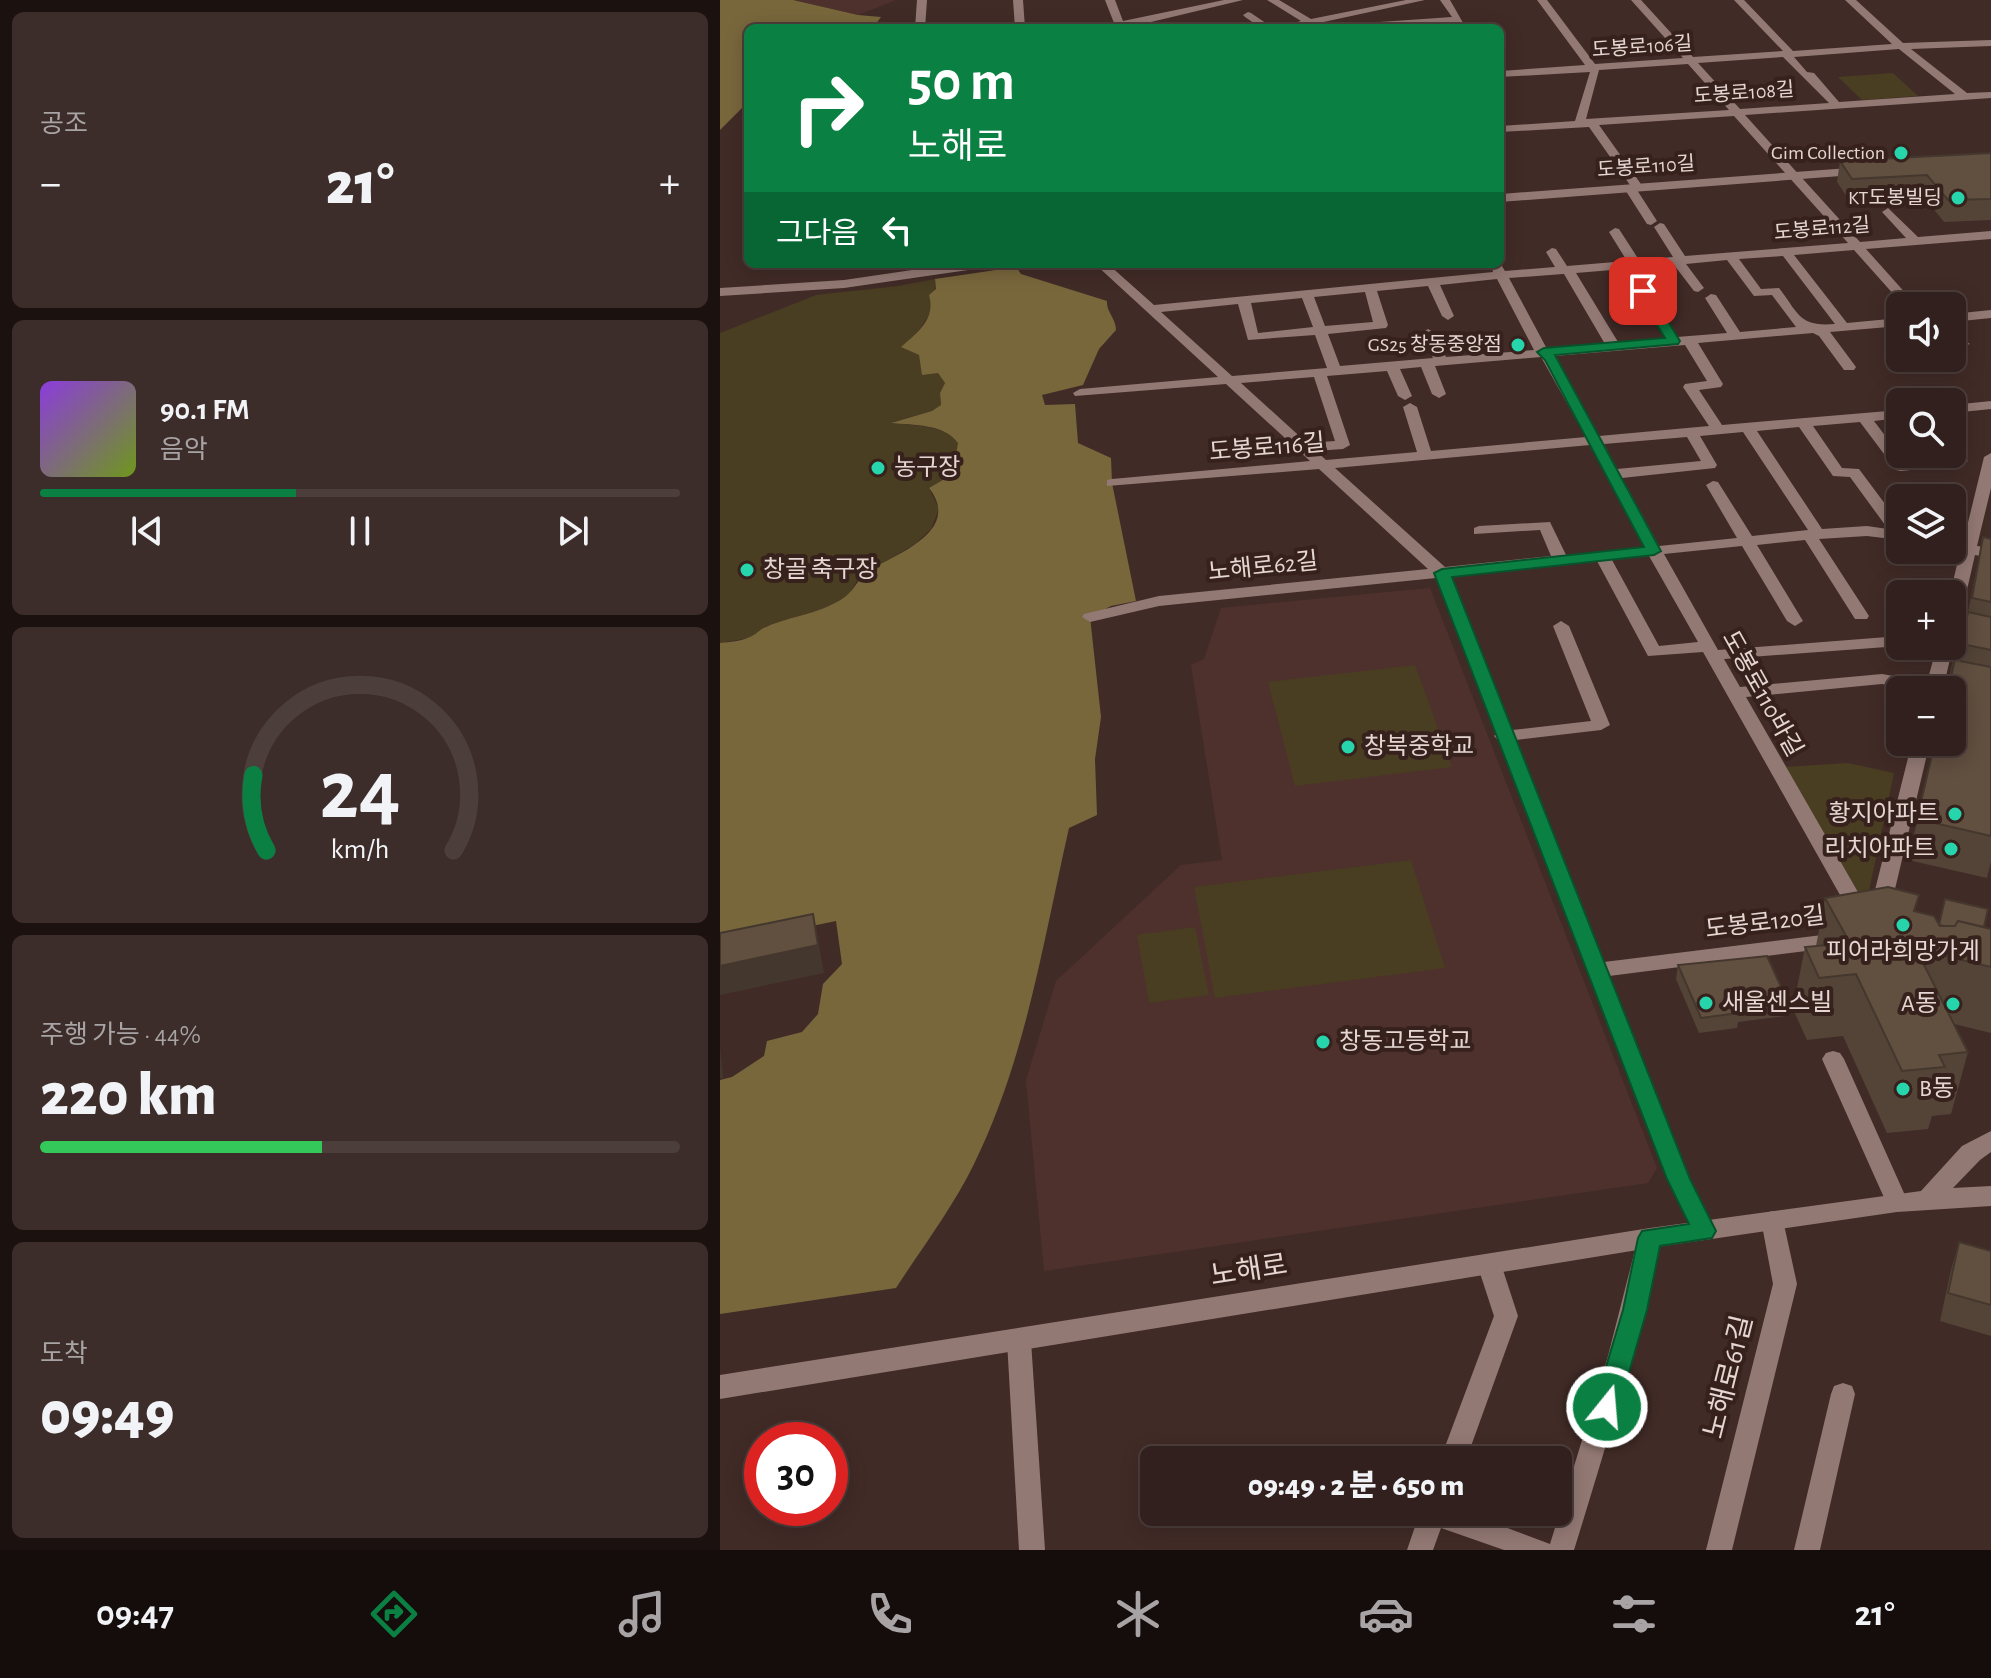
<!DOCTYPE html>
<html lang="ko">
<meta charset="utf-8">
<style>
:root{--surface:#31201d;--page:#3d2d2a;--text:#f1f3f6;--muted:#a8a3a4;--line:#4c3e3b;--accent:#0b8043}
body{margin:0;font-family:"Alegreya Sans","Noto Sans KR",sans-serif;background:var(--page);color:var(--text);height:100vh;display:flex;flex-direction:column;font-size:30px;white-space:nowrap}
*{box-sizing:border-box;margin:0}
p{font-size:26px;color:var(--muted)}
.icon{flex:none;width:44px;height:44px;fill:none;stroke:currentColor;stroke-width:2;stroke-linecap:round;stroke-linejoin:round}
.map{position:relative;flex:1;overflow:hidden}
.details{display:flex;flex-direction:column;gap:12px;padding:12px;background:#1b1210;width:720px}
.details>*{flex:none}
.guide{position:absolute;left:24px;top:24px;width:760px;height:244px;border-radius:12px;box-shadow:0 4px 20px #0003,0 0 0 2px var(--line);background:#0b8043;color:#fff;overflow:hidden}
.controls{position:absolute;left:1166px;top:292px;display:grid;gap:16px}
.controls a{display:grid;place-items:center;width:80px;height:80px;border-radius:12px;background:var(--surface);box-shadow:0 4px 20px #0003,0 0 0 2px var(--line);font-size:40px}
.speed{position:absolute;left:24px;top:1422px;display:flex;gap:16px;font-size:40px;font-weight:700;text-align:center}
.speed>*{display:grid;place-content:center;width:104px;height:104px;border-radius:50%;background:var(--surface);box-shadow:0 4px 20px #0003,0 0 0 2px var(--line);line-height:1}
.speed .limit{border:12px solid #d22;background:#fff;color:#111}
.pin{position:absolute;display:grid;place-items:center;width:68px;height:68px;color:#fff;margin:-34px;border-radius:16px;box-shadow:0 4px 12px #0006}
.me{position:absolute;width:88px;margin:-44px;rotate:17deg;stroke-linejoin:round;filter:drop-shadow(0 0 6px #0008)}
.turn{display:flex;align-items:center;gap:28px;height:168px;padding:0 32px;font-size:36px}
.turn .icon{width:104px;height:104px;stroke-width:2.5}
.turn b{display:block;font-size:56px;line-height:68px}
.then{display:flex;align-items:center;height:76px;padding:0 32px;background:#0003;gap:16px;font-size:30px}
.big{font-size:60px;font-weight:800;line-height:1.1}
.details .widget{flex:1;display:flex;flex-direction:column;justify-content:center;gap:12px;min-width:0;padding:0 28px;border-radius:12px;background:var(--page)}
.details .dial{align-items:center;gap:0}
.dial svg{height:208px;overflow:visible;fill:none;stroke:var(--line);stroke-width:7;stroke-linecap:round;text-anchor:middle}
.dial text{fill:var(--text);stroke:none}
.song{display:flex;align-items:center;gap:24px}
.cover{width:96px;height:96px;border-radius:12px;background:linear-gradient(135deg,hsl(270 70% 55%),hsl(80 70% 35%))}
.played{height:8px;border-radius:4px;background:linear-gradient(90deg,var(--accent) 40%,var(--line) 40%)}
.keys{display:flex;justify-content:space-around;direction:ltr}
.heat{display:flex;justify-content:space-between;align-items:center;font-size:44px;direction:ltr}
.charge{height:12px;border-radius:6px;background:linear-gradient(90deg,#34c759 44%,var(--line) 0)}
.trip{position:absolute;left:420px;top:1446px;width:432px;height:80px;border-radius:12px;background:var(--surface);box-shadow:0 4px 20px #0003,0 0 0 2px var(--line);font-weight:800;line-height:80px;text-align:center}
.menu{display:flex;height:128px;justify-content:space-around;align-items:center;background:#140d0c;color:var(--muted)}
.menu .icon{width:56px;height:56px}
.menu .active{color:var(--accent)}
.menu b{font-size:36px;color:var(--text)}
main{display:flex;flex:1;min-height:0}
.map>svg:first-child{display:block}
.built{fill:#4e312c}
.green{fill:#493d22}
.forest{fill:#79673c}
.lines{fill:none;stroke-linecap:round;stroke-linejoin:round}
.street{fill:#937974;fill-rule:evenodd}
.secondary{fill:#937974;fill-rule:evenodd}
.wall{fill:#534437}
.shaded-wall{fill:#44372d}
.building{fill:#614f40;stroke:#44372d;stroke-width:2}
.route{fill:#0b8043;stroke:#07532c;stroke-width:2}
.poi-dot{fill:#27d5ad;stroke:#36211d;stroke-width:3}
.labels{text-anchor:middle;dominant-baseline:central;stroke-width:8;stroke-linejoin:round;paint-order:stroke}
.far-street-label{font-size:20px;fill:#e5d6d3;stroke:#36211d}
.far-poi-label{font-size:20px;fill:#e5d6d3;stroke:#36211d;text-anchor:end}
.street-label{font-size:24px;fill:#e5d6d3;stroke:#36211d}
.poi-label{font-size:24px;fill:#e5d6d3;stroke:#36211d;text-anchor:start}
.near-street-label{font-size:28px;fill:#e5d6d3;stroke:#36211d}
</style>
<main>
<section class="details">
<div class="widget"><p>공조</p>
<div class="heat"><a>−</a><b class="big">21°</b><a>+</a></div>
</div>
<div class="widget">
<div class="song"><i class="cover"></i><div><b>90.1 FM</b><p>음악</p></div></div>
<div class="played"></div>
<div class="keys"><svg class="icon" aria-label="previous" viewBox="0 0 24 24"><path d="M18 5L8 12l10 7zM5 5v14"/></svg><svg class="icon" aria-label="pause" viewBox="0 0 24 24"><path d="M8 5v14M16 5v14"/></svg><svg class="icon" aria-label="next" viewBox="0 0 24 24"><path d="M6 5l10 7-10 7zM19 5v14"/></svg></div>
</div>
<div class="widget dial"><svg viewBox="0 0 100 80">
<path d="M14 69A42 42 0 1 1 86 69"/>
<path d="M14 69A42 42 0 0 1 9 40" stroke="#0b8043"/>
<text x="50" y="56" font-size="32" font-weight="700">24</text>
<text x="50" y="72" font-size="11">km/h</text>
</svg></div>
<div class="widget"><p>주행 가능 · 44%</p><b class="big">220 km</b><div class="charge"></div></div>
<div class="widget"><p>도착</p><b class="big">09:49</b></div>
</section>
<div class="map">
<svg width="1271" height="1550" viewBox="0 0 1271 1550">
<rect width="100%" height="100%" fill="#412b27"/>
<path class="built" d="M 73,0 L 176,0 L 138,15 Z
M 710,588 L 937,1168 L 928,1183 L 324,1271 L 306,1080 L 336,981 L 461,865 L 502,860 L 471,665 L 484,659 L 501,608 Z"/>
<path class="green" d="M 1173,73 L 1198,96 L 1142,100 L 1118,77 Z
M 215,279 C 218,310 203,328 182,347 L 199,355 L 201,366 L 218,373 L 225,383 L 220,393 L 221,406 L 212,411 L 173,422 C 194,427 225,424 239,443 L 233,474 L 209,488 L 219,509 L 211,529 L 195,544 L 139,577 L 130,593 L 111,606 L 45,627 L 30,638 L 0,643 L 0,333 L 96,295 L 178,286 Z
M 695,665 L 732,767 L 575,786 L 548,682 Z
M 1128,763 L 1174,773 L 1146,905 L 1063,767 Z
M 691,860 L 725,968 L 495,998 L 474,887 Z
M 475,927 L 489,995 L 429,1003 L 417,935 Z"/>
<path class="forest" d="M 0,0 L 73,0 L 138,15 L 161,17 L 153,28 L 28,28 L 28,102 L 0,130 Z
M 296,267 L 301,274 L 387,301 C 386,312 396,318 396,330 L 379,349 L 363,385 L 322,395 L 325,405 L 355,404 L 358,443 L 391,458 L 392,483 L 416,601 L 391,606 L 370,617 L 381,717 L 375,759 L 377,815 L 349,828 C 323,942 306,1058 254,1164 C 233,1207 202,1248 176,1288 L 0,1314 L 0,1080 L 12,1077 L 44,1056 L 47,1041 L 82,1032 L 98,1014 L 103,984 L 122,964 L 116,921 L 0,945 L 0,643 C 9,642 22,641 30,637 C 36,635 40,629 46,627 C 73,615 102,614 126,596 C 136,588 139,576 151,569 C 179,553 242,530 209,488 L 233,474 L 238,443 C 225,424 193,425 171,423 L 212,411 L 221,405 L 220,393 L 225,383 L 218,373 L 202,375 L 199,355 L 181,347 C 198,332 216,319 209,295 L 216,289 L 215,279 Z"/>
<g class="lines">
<path class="street" d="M 293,0 L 303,0 L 305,28 L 295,28 Z
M 385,0 L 395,0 L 403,21 L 504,0 L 523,0 L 406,28 L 350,28 L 355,25 L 394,23 Z
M 547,0 L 559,0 L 591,19 L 686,0 L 705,0 L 576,28 L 556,28 L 581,21 Z
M 720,0 L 730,0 L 746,28 L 738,28 L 735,23 L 660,28 L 640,26 L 645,23 L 732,17 Z
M 817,0 L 827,0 L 875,64 L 963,58 L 911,0 L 921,0 L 973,57 L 1063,51 L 1014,0 L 1024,0 L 1073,51 L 1172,44 L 1125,0 L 1136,0 L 1183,43 L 1271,40 L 1271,46 L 1191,49 L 1247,93 L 1271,92 L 1271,98 L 1025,115 L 1140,242 L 1186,238 L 1162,212 L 1168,208 L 1198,237 L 1271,231 L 1271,239 L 1146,249 L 1197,306 L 1184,306 L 1134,250 L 1074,255 L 1127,323 L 1180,318 L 1180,326 L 1110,332 L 1136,367 L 1134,370 L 1124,370 L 1099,336 L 1093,333 L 978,343 L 1003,384 L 1001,387 L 979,390 L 1002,425 L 1180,410 L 1180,418 L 1154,421 L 1185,462 L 1241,457 L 1248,461 L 1241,465 L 1181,471 L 1176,470 L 1140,422 L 1093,426 L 1122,468 L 1139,469 L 1180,524 L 1180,540 L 1147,536 L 1099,539 L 1149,616 L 1147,619 L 1135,619 L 1085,540 L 1037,545 L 1083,621 L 1075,626 L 1067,621 L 1022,546 L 944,554 L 998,650 L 1180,636 L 1180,646 L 1004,659 L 1020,687 L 1162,674 L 1207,682 L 1217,646 L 1233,646 L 1224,685 L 1232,690 L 1195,690 L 1162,684 L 1026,697 L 1150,913 L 1147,918 L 1133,918 L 983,652 L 928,656 L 877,561 L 731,576 L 792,730 L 871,721 L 833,626 L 841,621 L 849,626 L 890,725 L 881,730 L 796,740 L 884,962 L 1118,933 L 1125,935 L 1128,940 L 1125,945 L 1118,947 L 889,976 L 969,1179 L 995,1231 L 992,1238 L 984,1240 L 976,1238 L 947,1179 L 778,740 L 774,736 L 776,734 L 716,578 L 439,606 L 370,622 L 362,617 L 364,614 L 439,596 L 708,569 L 599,469 L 387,486 L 387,480 L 392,479 L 590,461 L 506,384 L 355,396 L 353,393 L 360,389 L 498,377 L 375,264 L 388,264 L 434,305 L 773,272 L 771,264 L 780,263 L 785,271 L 835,267 L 826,252 L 832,248 L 836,249 L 847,266 L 907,261 L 889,232 L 895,228 L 899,229 L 919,260 L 953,257 L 934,227 L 940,223 L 944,224 L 965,256 L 1128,243 L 1014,116 L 879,125 L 923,187 L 917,190 L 937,221 L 931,225 L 927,224 L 904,188 L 910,185 L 869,127 L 780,132 L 780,126 L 855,121 L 870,72 L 780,77 L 780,71 L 865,65 ZM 1179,49 L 1235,94 L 1119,102 L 1094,73 L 1087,72 L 1074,57 ZM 1063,57 L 1109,103 L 1020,109 L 978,63 ZM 968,64 L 1009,110 L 866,119 L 879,70 ZM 1063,256 L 1115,324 C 1079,327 1079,314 1059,288 L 1041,289 L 1019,259 ZM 1007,260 L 1034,296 L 1052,295 L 1076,327 L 1020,332 L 996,295 L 991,294 L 985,298 L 1007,333 L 957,337 L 916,269 L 954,265 L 974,291 L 978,292 L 984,288 L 966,264 ZM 904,269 L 945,338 L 898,342 L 856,273 ZM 843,274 L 844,274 L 885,344 L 827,349 L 789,278 ZM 777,279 L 814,350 L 726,357 L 715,333 L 708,329 L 701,333 L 713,358 L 620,366 L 608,334 L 666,328 L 668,325 L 657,291 L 708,286 L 722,316 L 728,320 L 734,316 L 720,285 ZM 645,292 L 653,322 L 605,326 L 594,297 ZM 582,298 L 593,327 L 538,333 L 531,303 ZM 518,304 L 528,340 L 595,335 L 607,368 L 512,376 L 441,312 ZM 965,345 L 987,381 L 965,384 L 963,387 L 989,426 L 879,436 L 835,356 ZM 821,357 L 866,437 L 711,451 L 697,407 L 690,403 L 683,407 L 697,452 L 606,460 L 596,451 L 623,449 L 630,445 L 607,376 L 667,371 L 678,396 L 685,400 L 692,396 L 680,369 L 701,367 L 712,394 L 719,398 L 726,394 L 715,366 ZM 594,377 L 615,441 L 587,443 L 521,383 ZM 1079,427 L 1113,476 L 1130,477 L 1168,529 L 1147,526 L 1102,529 L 1037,431 ZM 1023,432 L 1088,530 L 1032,536 L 998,482 L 993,481 L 986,485 L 1017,538 L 939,546 L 902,478 L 995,468 L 997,465 L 980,436 ZM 967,437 L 981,461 L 897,469 L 884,444 ZM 870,445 L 924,547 L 846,555 L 830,522 L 759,526 L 754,528 L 754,534 L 820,530 L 831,556 L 725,567 L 615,468 ZM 929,556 L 978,642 L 939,646 L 892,560 Z
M 528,12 L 531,13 L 553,28 L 541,28 L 525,17 L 523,15 Z
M 1271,310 L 1271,318 L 1232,322 L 1232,314 Z
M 1232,341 L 1243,340 L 1250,344 L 1232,349 Z
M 1271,401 L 1271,409 L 1232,413 L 1232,405 Z
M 1271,453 L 1271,488 L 1257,546 L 1271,548 L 1271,558 L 1255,555 L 1240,620 L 1232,625 L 1230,594 L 1240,552 L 1229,550 L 1232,550 L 1232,541 L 1243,543 L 1264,457 Z
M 1192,742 L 1210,742 L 1170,910 L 1167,915 L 1153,915 L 1150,910 Z
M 1113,1051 L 1120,1053 L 1124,1059 L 1188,1202 L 1185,1208 L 1177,1211 L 1169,1208 L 1166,1202 L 1102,1059 L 1106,1053 Z
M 1052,1211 L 1060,1214 L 1063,1220 L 1077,1284 L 1012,1550 L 986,1550 L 1053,1284 L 1041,1220 L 1044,1214 Z
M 930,1229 L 938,1231 L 942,1238 C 917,1343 886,1447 854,1550 L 784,1550 L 721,1528 L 713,1550 L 687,1550 L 700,1512 L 745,1512 L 830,1544 L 888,1356 L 918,1238 L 922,1231 Z
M 769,1254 L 777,1257 L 781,1264 L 798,1316 L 746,1460 L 720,1460 L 774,1316 L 757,1264 L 761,1257 Z
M 299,1331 L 308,1334 L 311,1341 L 325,1550 L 299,1550 L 287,1341 L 290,1334 Z
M 1123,1383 L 1132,1386 L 1135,1394 L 1100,1550 L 1074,1550 L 1111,1394 L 1114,1386 Z"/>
<path class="secondary" d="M 197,0 L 207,0 L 205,28 L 195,28 Z
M 1143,167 L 1149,171 L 1147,174 L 780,202 L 780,194 Z
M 233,264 L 269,264 L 262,268 L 124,288 L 0,296 L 0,288 L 124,280 Z
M 1271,1131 L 1271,1152 L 1260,1160 L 1233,1188 L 1271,1186 L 1271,1206 L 1177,1212 L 930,1248 L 0,1399 L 0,1375 L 930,1228 L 1201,1191 L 1242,1146 Z"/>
</g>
<path class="wall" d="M 1271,153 L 1271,220 L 1224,222 L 1203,196 L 1129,200 L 1117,182 L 1120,161 Z
M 1263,537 L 1271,539 L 1271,861 L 1267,878 L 1188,860 L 1229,683 L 1228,682 L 1243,616 L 1247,617 Z
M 1105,898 L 1195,911 L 1219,924 L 1271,929 L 1271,1033 L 1234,1024 L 1248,1052 L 1231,1114 L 1212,1116 L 1208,1129 L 1167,1133 L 1123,1036 L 1087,1040 L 1073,1009 L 1085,947 L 1096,946 Z
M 958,965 L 1068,1002 L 1065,1016 L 1018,1022 L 1017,1028 L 979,1033 L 956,979 Z
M 1239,1242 L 1271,1251 L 1271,1336 L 1220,1321 L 1231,1270 Z"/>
<path class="shaded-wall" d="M 93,914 L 104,973 L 0,995 L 0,966 Z
M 0,1046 L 3,1078 L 0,1078 Z"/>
<path class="building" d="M 1271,153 L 1271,199 L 1228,200 L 1207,175 L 1132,179 L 1120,161 Z
M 1263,537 L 1271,539 L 1271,602 L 1252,598 Z
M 1248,612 L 1271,617 L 1271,650 L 1237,643 L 1243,616 L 1247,617 Z
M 1236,654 L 1240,661 L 1271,667 L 1271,836 L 1197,819 L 1215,742 L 1232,742 L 1232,690 L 1228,690 Z
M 1168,887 L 1199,895 L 1194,911 L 1214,916 L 1220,926 L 1235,926 L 1238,921 L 1271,929 L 1271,967 L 1196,949 L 1248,1052 L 1219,1055 L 1225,1067 L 1182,1071 L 1136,974 L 1099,978 L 1085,947 L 1130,943 L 1105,898 Z
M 1225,899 L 1268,909 L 1264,927 L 1238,921 L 1235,926 L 1224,926 L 1219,925 Z
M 93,914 L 98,945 L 0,966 L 0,933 Z
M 1047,956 L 1068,1002 L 1017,1008 L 1019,1013 L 981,1018 L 958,965 Z
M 1239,1242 L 1271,1251 L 1271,1305 L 1228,1293 Z"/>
<path class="route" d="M 923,287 L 929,291 L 960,341 L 958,344 L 835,355 L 941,551 L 934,555 L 732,577 L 970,1179 L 996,1231 L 992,1238 L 940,1246 L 927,1310 L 899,1407 L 896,1415 L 887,1418 L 878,1415 L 874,1407 L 903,1310 L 918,1238 L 922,1231 L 969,1224 L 947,1179 L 714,573 L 722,569 L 924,547 L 825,360 L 817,352 L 824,348 L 945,338 L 916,291 Z"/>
<g class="poi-dot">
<circle cx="1181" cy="153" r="8"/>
<circle cx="1238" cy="198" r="8"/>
<circle cx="798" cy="345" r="8"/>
<circle cx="158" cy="468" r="8"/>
<circle cx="27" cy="570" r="8"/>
<circle cx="628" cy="747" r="8"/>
<circle cx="1235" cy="814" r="8"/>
<circle cx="1231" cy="849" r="8"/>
<circle cx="1183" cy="925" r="8"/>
<circle cx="986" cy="1003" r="8"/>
<circle cx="1233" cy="1004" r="8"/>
<circle cx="603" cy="1042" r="8"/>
<circle cx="1183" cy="1089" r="8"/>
</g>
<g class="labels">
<g class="far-street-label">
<text transform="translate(922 47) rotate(-4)">도봉로106길</text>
<text transform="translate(1024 93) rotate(-4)">도봉로108길</text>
<text transform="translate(926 167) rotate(-4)">도봉로110길</text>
<text transform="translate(1102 229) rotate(-5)">도봉로112길</text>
</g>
<g class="far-poi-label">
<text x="1165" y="153">Gim Collection</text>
<text x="1222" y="198">KT도봉빌딩</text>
<text x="782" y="345">GS25 창동중앙점</text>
</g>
<g class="street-label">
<text transform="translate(547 448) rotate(-5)">도봉로116길</text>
<text transform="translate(543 567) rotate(-6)">노해로62길</text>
<text transform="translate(1042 694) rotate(61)">도봉로110바길</text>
<text transform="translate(1045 923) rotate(-7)">도봉로120길</text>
</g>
<g class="poi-label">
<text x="174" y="468">농구장</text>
<text x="43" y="570">창골 축구장</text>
<text x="644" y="747">창북중학교</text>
<text x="1219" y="814" text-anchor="end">황지아파트</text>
<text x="1215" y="849" text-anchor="end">리치아파트</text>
<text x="1183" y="952" text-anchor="middle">피어라희망가게</text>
<text x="1002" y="1003">새울센스빌</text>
<text x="1217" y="1004" text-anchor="end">A동</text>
<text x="619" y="1042">창동고등학교</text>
<text x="1199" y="1089">B동</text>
</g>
<g class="near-street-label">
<text transform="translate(529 1271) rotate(-9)">노해로</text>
<text transform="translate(1009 1377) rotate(-76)">노해로61길</text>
</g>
</g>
</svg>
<div class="controls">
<a><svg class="icon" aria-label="sound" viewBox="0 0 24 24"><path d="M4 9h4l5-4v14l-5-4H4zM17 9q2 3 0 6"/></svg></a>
<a><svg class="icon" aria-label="search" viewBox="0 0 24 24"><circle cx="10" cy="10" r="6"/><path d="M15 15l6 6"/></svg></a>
<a><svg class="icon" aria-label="layers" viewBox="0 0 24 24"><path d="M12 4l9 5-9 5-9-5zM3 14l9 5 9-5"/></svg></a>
<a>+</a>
<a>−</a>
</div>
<div class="speed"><div class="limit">30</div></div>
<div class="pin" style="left:923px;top:291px;background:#d93025"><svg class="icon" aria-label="arrive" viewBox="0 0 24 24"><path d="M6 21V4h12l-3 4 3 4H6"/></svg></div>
<svg class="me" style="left:887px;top:1407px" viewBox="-20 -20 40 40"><circle r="17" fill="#0b8043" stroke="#fff" stroke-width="3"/><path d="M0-11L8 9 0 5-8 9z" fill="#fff"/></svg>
<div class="trip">09:49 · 2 분 · 650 m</div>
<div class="guide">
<div class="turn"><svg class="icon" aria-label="right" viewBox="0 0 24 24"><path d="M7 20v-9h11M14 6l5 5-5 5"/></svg><div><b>50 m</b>노해로</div></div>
<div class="then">그다음<svg class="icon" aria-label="left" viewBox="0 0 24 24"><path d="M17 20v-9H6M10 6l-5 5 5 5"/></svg></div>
</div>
</div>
</main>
<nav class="menu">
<b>09:47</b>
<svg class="icon active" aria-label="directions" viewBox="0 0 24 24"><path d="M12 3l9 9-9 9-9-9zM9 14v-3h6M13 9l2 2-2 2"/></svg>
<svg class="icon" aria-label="music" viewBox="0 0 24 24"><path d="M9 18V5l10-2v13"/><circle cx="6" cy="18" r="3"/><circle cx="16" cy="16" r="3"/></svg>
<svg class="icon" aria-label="phone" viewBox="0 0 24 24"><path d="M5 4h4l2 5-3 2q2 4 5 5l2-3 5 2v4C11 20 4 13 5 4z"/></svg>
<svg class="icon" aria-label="climate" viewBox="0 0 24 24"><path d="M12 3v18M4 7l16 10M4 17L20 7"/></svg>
<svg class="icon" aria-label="car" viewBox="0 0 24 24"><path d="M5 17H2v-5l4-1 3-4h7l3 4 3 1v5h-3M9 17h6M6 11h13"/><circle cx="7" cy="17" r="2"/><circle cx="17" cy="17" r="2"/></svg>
<svg class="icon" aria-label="filters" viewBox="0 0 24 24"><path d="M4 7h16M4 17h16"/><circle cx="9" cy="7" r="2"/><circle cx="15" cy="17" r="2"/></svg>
<b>21°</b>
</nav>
